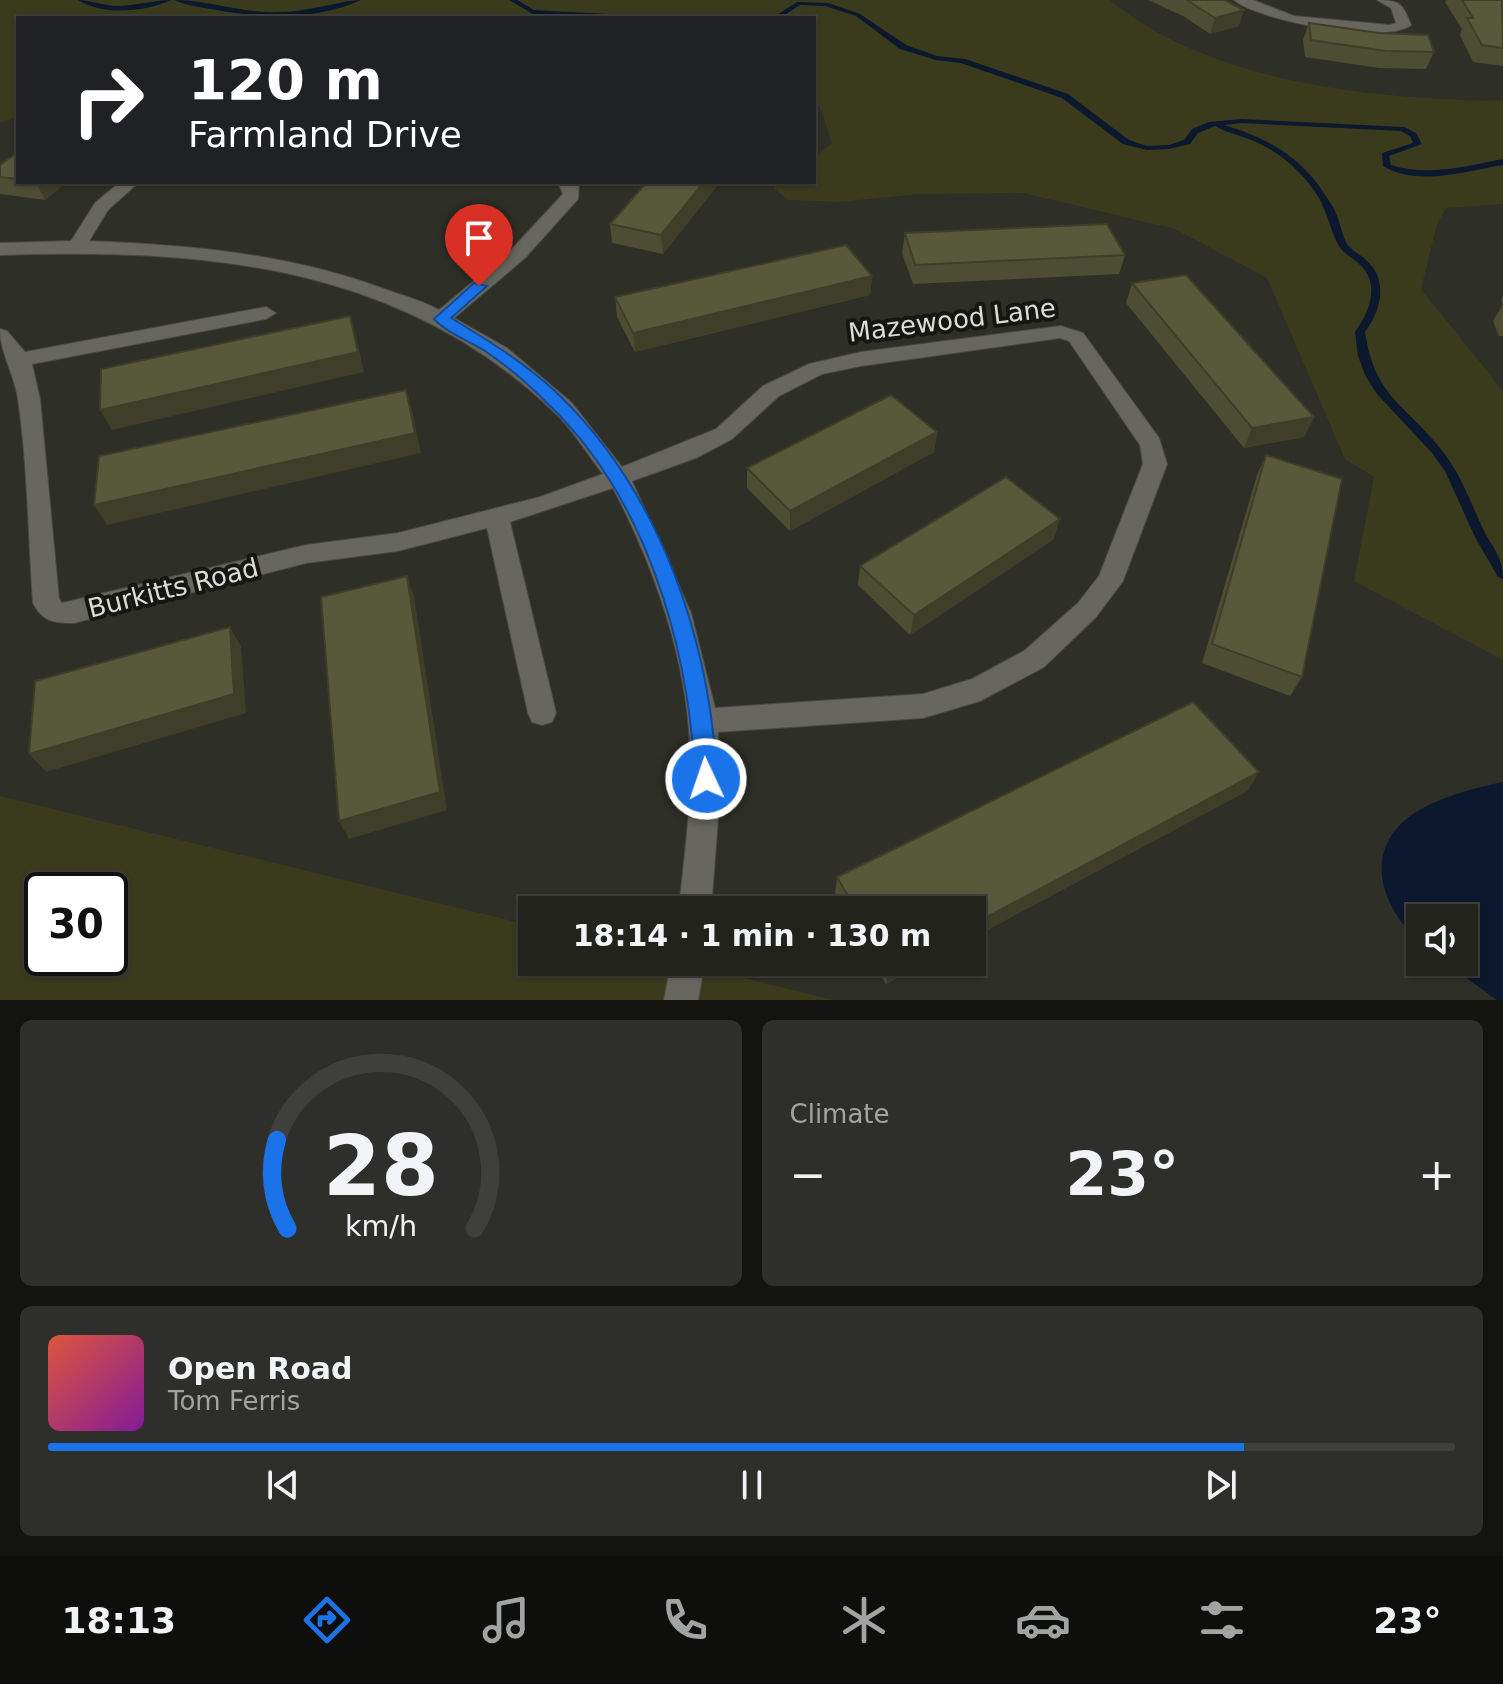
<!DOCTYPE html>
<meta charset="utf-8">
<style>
:root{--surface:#22231d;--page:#2e2f2a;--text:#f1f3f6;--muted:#a2a4a4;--line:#3f403b;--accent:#1a73e8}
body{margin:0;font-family:"DejaVu Sans",sans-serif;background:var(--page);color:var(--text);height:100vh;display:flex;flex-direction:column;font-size:30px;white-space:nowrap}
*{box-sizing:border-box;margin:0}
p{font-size:26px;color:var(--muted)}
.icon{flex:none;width:44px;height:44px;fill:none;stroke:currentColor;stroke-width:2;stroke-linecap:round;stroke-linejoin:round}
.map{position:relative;height:1000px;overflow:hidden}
.sheet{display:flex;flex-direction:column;gap:20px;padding:20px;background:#131310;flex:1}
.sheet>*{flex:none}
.hud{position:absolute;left:16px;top:16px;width:800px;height:168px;border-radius:0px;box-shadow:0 2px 6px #0004,0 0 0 2px var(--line);background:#202124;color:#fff;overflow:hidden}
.tools{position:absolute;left:1406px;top:904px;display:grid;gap:16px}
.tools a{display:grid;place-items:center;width:72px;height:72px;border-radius:0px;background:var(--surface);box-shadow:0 2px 6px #0004,0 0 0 2px var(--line);font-size:40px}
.speed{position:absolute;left:24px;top:872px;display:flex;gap:16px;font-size:40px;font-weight:700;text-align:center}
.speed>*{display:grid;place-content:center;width:104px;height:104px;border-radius:50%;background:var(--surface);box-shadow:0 2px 6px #0004,0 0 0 2px var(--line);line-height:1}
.speed .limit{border:4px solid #111;border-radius:12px;background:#fff;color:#111}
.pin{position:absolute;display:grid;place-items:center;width:68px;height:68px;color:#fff;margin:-82px -34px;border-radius:50% 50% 50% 0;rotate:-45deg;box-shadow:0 0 8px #0007}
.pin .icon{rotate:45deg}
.me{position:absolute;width:88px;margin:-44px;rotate:357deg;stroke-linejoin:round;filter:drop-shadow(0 0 6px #0008)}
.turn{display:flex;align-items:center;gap:28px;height:168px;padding:0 40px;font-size:36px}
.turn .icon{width:104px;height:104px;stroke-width:2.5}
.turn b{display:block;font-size:56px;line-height:68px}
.big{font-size:60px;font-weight:800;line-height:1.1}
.sheet .tile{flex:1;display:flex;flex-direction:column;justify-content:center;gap:12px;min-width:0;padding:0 28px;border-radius:12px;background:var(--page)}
.sheet .dial{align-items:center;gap:0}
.dial svg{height:208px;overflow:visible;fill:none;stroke:var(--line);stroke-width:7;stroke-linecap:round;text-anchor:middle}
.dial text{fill:var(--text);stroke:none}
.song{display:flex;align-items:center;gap:24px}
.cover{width:96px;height:96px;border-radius:12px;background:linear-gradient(135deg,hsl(10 70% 55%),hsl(290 70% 35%))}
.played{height:8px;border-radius:4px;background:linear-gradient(90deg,var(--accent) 85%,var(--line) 85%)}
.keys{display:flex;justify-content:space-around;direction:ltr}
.heat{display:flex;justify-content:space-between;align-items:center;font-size:44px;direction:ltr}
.sheet .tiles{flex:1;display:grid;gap:20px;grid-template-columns:1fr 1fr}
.tile:last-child{grid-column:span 2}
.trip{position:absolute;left:518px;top:896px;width:468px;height:80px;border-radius:0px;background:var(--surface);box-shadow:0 2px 6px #0004,0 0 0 2px var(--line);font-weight:800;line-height:80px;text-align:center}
.dock{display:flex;height:128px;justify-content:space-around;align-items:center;background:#0e0e0c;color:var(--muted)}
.dock .icon{width:56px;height:56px}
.dock .on{color:var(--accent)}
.dock b{font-size:36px;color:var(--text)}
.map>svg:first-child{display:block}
.green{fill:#3a3b1d;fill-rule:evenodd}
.water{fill:#0b182e}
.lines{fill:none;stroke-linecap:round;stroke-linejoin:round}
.stream{fill:#0b182e;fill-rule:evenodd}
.minor-casing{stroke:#494a44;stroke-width:2}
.minor{fill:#67675f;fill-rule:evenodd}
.wall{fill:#4c4d32}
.shaded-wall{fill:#3e3e29}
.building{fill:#58593a;stroke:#3e3e29;stroke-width:2}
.route{fill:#1a73e8;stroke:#114b97;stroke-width:2}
.labels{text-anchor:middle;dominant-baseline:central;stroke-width:8;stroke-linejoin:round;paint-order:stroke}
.street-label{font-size:26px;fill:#dcddd8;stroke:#161713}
</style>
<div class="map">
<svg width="1503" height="1000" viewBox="0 0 1503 1000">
<rect width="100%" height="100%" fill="#2e2f27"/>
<path class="green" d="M 0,0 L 1110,0 C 1211,84 1376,99 1503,101 L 1503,204 L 1446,208 L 1437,224 L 1421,289 L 1503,391 L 1503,660 L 1354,581 L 1374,477 L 1345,459 L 1267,278 L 1175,229 L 1023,193 L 920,194 L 838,202 L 789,200 L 773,188 L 780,182 L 814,182 L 814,157 L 832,143 L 820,107 L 814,105 L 814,18 L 18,18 L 18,116 L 0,123 Z
M 0,796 L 532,926 L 532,962 L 678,962 L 834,1000 L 0,1000 ZM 42,890 L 110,890 L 110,958 L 42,958 Z"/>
<path class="water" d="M 1503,782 L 1503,1000 L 1497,1000 L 1444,962 L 1464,962 L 1464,918 L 1420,918 L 1420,942 C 1377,903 1361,843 1421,809 C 1447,795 1475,788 1503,782 Z"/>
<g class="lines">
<path class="stream" d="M 78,0 C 91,0 103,6 117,6 C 136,6 153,0 171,0 C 145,12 103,16 78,0 Z
M 174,0 C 205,0 236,11 268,12 C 287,13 305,10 324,6 C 337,4 348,0 361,0 C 317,21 258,18 211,9 C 198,7 185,5 174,0 Z
M 509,0 L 517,0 L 534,10 L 644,16 L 647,18 L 533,14 Z
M 797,2 L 828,3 L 860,14 L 906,45 L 937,56 L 965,59 L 1068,94 L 1129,140 L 1147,146 L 1169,145 L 1184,140 L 1192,129 L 1209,122 L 1242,119 L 1404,127 L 1416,133 L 1422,144 L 1389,156 L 1391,165 C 1428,177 1466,166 1503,159 L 1503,165 C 1466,171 1418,187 1383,166 L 1382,153 L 1413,143 L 1410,136 L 1401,131 L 1242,123 L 1224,125 C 1276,141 1307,161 1334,209 C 1340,220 1341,233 1347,244 C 1352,251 1360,254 1366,260 C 1389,280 1381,310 1365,332 C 1375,397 1403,402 1440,448 C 1460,472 1470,501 1483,529 C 1493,549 1503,556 1503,579 L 1498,577 L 1475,537 L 1445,471 L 1432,453 L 1377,394 L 1365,375 L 1358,356 L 1355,332 C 1369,313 1381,284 1360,265 C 1355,259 1347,256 1341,249 C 1332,237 1328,214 1319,198 C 1302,171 1279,151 1249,139 C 1238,135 1225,132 1215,126 L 1198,133 L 1190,144 L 1169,149 L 1147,150 L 1123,144 L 1062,98 L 961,63 L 936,60 L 900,49 L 856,16 L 825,6 L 800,5 L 780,18 L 772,18 Z"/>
<defs>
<path id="minor" d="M 1234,0 L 1253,0 L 1294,16 L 1390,25 L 1396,23 L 1391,8 L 1377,0 C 1400,0 1403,4 1411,25 C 1386,45 1259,21 1234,0 Z
M 120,182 L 139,182 L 108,210 L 89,241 C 191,245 291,254 387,290 C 405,296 423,301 439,310 L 511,250 L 563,194 L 558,182 L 579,182 L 578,199 L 525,258 L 454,318 L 507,348 L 572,403 L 622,467 L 716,429 L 763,386 L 809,364 L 861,352 L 1061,326 L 1083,333 L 1159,438 L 1167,464 L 1123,581 L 1096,617 L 1044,667 L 980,701 L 923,718 L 718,732 L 720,793 L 711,910 L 679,910 C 684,855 693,800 690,745 C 686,657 654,566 613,488 L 510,522 L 556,713 L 552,722 L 542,725 L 532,722 L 528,713 L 487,528 L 398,551 L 306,563 L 74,623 C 54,623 43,622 33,603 C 28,536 28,466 18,399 C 14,373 0,353 0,329 L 7,331 L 25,352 L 266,307 L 276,313 L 266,319 L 32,364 L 40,399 L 59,599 L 62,603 L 306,545 L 398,533 L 540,497 L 603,474 C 587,454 573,429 554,412 C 401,264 203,248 0,255 L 0,243 L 71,241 L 95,203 ZM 1060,338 L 1069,341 L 1140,445 L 1143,464 L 1099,576 L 1078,603 L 1024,651 L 972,679 L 923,694 L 715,708 L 691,613 L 632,481 L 696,458 L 732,439 L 779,396 L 822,374 L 861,366 Z
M 671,962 L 705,962 L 698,1000 L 664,1000 Z"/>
</defs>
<use href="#minor" class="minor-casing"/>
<use href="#minor" class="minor"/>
</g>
<path class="wall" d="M 1148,0 L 1225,0 L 1239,26 L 1210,34 L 1183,16 Z
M 1446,0 L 1502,0 L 1503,66 L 1473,62 L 1460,35 L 1462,29 L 1445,2 Z
M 1309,23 L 1434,52 L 1426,69 L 1379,68 L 1305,57 L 1303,40 Z
M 18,152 L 18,182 L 67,182 L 45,200 L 0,194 L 0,165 Z
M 647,182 L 720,182 L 663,254 L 612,243 L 610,224 Z
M 905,233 L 1125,255 L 1119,274 L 913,284 L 902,253 Z
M 872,276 L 870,295 L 635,352 L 617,317 L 615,297 Z
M 1132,283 L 1314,417 L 1304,437 L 1244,448 L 1126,303 Z
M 1503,297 L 1503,336 L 1499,336 L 1493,321 L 1503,304 L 1501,300 Z
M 937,432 L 934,452 L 790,531 L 747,488 L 747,468 Z
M 1266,455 L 1302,677 L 1290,696 L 1202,663 L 1257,475 Z
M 1054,539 L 910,635 L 858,585 L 860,566 Z
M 1259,772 L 1247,791 L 972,938 L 972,910 L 844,910 L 835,894 L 837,877 Z
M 873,962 L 927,962 L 886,984 Z"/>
<path class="shaded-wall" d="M 1244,10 L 1239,26 L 1210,34 L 1215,18 Z
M 36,182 L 67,182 L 45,200 Z
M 704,182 L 720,182 L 663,254 L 661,235 Z
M 872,276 L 870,295 L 635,352 L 633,333 Z
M 350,316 L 356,336 L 364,372 L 112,430 L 100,410 Z
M 406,390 L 412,410 L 421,453 L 107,525 L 94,505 Z
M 1314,417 L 1304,437 L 1244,448 L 1252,428 Z
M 937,432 L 934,452 L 790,531 L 790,511 Z
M 1060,519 L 1054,539 L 910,635 L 914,615 Z
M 407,576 L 414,596 L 447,810 L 349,839 L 339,821 Z
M 230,627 L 241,646 L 246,713 L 46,772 L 29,754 Z
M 1259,772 L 1247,791 L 972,938 L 972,925 Z
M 902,962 L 927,962 L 886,984 L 889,969 Z"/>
<path class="building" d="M 1187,0 L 1225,0 L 1244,10 L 1215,18 Z
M 1462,0 L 1502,0 L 1503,48 L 1482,45 L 1467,18 L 1473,18 Z
M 1309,23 L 1379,33 L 1428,35 L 1434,52 L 1386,51 L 1311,40 Z
M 18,152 L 18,179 L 0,177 L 0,165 Z
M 647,182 L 704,182 L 661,235 L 610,224 Z
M 1107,224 L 1125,255 L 915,265 L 905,233 Z
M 846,245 L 872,276 L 633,333 L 615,297 Z
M 1186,275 L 1314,417 L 1252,428 L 1132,283 Z
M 350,316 L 358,352 L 100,410 L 101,369 Z
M 406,390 L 415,433 L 94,505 L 99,456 Z
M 891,395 L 937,432 L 790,511 L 747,468 Z
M 1266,455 L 1342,479 L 1302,677 L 1212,644 Z
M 1006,477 L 1060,519 L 914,615 L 860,566 Z
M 407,576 L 440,792 L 339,821 L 321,597 Z
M 230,627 L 234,694 L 29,754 L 35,681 Z
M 1193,702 L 1259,772 L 972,925 L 972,910 L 856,910 L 837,877 Z
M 885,962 L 902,962 L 889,969 Z"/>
<path class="route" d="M 474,283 L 487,286 L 451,318 C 489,341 527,364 559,395 C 661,494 710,641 717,779 L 714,786 L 706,789 L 698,786 L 695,779 C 689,646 646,496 546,402 C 528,384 506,365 485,351 C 469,341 447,333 434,319 Z"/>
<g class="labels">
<g class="street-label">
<text transform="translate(952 320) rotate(-7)">Mazewood Lane</text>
<text transform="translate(173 588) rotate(-14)">Burkitts Road</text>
</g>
</g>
</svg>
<div class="tools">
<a><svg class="icon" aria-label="sound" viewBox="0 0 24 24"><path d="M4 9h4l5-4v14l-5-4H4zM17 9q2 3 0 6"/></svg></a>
</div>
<div class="speed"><div class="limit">30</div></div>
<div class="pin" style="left:479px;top:286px;background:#d93025"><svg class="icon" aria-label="arrive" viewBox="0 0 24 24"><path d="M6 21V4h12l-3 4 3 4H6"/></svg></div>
<svg class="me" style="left:706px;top:779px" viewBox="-20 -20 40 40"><circle r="17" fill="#1a73e8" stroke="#fff" stroke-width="3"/><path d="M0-11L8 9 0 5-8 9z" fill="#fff"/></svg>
<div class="trip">18:14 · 1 min · 130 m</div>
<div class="hud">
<div class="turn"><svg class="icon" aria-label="right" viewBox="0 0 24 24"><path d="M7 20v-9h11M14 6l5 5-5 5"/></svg><div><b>120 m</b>Farmland Drive</div></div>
</div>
</div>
<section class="sheet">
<div class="tiles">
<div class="tile dial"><svg viewBox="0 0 100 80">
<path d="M14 69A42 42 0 1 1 86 69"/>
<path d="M14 69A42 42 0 0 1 10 35" stroke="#1a73e8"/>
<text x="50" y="56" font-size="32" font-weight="700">28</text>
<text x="50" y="72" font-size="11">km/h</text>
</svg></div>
<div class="tile"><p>Climate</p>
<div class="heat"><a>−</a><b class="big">23°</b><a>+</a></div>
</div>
<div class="tile">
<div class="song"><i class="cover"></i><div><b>Open Road</b><p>Tom Ferris</p></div></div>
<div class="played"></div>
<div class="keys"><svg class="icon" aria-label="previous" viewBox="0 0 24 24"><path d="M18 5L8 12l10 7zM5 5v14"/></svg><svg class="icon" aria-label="pause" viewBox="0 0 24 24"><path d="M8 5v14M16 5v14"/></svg><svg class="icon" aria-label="next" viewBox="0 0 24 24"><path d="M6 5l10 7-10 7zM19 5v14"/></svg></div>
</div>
</div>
</section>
<nav class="dock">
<b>18:13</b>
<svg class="icon on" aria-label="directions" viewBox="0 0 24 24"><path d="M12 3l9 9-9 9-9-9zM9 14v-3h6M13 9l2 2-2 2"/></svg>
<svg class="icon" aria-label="music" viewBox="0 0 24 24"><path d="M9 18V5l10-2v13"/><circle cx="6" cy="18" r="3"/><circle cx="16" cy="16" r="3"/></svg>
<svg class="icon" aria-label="phone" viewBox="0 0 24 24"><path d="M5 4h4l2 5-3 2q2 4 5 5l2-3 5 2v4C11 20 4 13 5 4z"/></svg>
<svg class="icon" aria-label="climate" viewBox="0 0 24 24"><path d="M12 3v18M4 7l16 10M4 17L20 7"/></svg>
<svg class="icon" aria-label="car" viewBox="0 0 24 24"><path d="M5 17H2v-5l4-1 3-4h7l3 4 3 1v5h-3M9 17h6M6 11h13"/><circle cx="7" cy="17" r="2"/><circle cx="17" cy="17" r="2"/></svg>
<svg class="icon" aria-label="filters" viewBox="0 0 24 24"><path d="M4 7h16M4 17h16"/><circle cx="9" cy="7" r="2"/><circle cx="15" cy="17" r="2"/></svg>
<b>23°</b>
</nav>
